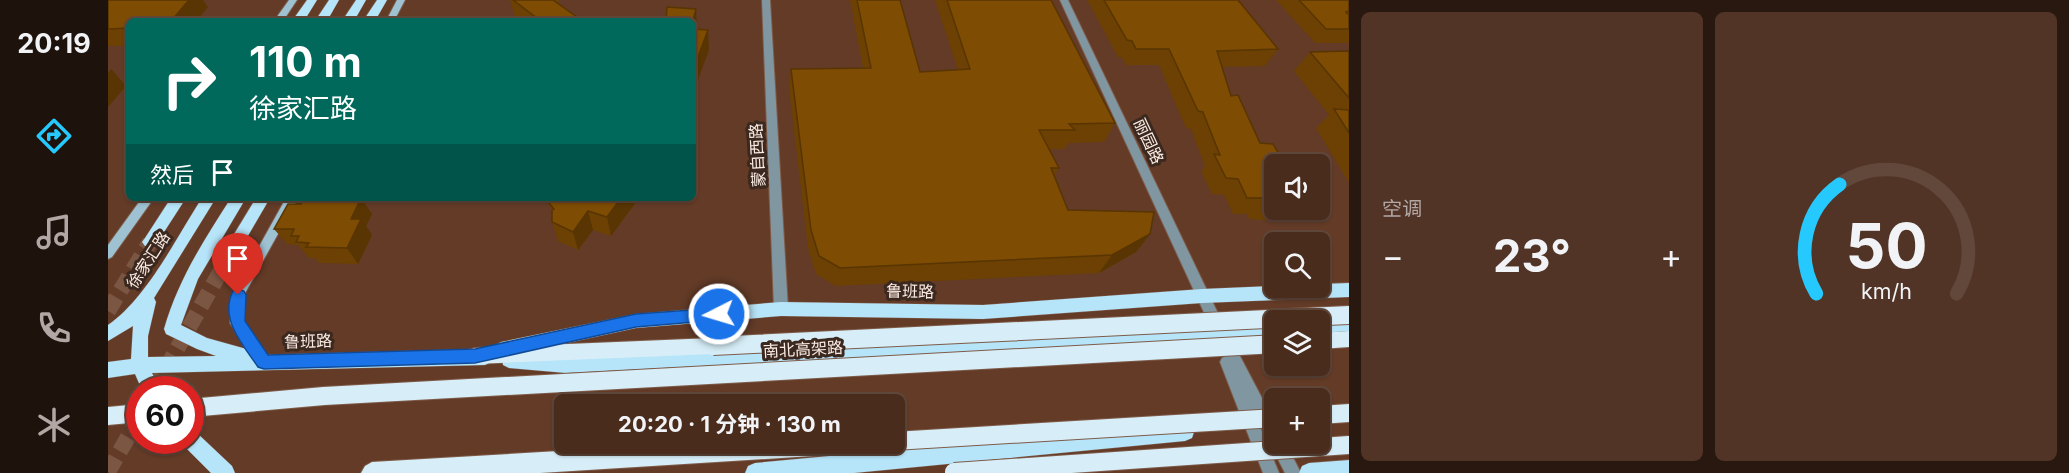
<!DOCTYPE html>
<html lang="zh">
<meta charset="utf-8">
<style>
:root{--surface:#4a2c1d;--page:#513426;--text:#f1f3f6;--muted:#b2a7a4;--line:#61483b;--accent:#25c9fe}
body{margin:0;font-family:Inter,"Noto Sans SC",sans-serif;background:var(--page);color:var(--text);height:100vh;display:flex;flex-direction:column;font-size:22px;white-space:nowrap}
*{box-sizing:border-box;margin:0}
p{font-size:20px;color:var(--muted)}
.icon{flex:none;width:33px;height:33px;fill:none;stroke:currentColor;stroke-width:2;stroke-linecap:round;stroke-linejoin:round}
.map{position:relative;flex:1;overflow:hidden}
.side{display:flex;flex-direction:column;gap:12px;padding:12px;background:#291810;width:720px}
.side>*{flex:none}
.top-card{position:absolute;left:18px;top:18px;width:570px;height:183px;border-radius:9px;box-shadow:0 2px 4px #0004,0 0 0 2px var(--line);background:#00695c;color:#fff;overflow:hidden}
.tools{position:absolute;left:1156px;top:154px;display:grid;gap:12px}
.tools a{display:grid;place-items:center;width:66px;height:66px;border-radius:9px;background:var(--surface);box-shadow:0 2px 4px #0004,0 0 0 2px var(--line);font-size:30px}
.speed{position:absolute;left:18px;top:376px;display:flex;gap:12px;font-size:30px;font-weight:700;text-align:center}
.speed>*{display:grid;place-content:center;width:78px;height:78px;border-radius:50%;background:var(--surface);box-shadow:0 2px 4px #0004,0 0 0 2px var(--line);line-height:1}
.speed .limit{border:9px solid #d22;background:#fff;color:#111}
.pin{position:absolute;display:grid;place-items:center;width:51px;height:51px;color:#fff;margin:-62px -26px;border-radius:50% 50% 50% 0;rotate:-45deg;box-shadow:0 0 6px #0007}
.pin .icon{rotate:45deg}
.me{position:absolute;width:66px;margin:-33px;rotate:265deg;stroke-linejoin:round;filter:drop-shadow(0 0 4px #0008)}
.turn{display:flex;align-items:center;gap:21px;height:126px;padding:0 24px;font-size:27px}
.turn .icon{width:78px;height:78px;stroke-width:2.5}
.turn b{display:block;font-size:42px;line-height:51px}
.then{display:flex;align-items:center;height:57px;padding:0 24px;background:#0003;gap:12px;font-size:22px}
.big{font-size:45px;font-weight:700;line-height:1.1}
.side .tile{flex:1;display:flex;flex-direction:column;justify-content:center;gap:9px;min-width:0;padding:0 21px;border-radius:9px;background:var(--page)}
.side .dial{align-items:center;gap:0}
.dial svg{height:156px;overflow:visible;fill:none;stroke:var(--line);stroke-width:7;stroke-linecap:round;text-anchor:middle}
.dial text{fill:var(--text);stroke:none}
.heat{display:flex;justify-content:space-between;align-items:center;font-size:33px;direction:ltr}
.side .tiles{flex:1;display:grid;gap:12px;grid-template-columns:repeat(2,1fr)}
.trip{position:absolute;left:446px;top:394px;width:351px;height:60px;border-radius:9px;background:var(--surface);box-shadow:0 2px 4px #0004,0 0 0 2px var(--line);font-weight:700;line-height:60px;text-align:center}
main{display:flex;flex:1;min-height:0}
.tab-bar{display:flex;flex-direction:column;width:108px;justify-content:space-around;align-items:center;background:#1e120c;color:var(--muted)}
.tab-bar .icon{width:42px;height:42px}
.tab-bar .active{color:var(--accent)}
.tab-bar b{font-size:27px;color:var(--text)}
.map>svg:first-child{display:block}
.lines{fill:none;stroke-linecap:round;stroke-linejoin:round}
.primary-tunnel{stroke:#7a5643;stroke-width:16;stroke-dasharray:16 8;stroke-linecap:butt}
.minor-casing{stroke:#7e5b49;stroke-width:2}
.secondary-casing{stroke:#7e5b49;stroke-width:2}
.primary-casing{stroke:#7e5b49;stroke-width:1}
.trunk-casing{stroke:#7e5b49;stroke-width:2}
.minor{fill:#8096a0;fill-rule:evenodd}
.secondary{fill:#9ec2d2;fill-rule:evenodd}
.primary{fill:#b6e4f8;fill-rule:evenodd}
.trunk{fill:#d7eef8;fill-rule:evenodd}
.trunk-bridge-casing{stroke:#7e5b49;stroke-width:20;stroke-linecap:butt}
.trunk-bridge{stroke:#d7eef8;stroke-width:18}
.wall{fill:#6c4103}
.shaded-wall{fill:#583502}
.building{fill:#7e4c03;stroke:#583502;stroke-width:1.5}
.route{fill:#1a73e8;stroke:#114b97;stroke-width:1.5}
.labels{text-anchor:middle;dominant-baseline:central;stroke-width:6;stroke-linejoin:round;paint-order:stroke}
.street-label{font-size:16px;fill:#fbece4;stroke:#3b281f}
</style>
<main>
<nav class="tab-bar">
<b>20:19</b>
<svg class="icon active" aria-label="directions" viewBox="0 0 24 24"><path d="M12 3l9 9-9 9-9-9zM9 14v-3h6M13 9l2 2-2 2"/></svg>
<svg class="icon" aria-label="music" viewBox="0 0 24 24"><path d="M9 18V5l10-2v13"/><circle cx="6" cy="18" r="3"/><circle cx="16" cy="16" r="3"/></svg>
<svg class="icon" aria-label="phone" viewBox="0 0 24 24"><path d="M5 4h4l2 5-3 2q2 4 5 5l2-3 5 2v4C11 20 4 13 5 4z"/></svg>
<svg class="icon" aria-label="climate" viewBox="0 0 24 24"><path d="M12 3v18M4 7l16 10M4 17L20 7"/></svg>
</nav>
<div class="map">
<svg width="1241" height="473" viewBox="0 0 1241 473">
<rect width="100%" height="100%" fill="#633b27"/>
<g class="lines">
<path class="primary-tunnel" d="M 0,311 L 42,242
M 46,390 L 125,249
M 0,472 L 32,416"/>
<defs>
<path id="minor" d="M 654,0 L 662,0 L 680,309 L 678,313 L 673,315 L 668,313 L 666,309 Z
M 952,0 L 960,0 L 1117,328 L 1115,332 L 1110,334 L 1105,332 Z
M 1118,337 L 1123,339 L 1167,423 L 1167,444 L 1178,444 L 1193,473 L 1177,473 L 1146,412 L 1171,473 L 1155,473 L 1112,362 L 1114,358 L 1118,356 L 1111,343 L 1113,339 Z"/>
<path id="secondary" d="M 181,0 L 189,0 L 175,21 L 166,21 Z
M 289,0 L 297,0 L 286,21 L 278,21 Z
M 34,198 L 46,198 L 4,257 L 0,259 L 0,245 Z
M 178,198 L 190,198 L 136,295 L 136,322 L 163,362 L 161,366 L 156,368 L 151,366 L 122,323 L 124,295 Z"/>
<path id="primary" d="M 199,0 L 209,0 L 196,21 L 184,21 Z
M 221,0 L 231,0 L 219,21 L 207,21 Z
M 248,0 L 258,0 L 246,21 L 234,21 Z
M 269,0 L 279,0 L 267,21 L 255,21 Z
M 63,198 L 78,198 L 47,246 L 37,246 L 34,242 L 37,238 Z
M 94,198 L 108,198 L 46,298 L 48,302 L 40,336 L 40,357 L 108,356 L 89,349 L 58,334 L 56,329 C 70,280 96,240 123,198 L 138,198 L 90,279 L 73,325 L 99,338 L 142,350 L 149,355 L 377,349 L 383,352 L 386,357 L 383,362 L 377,365 L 44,373 L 53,390 L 34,390 L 27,374 L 0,378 L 0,362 L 23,359 L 25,326 L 0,341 L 0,325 C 39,298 68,238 94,198 Z
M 148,198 L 162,198 L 130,253 L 120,253 L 117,249 Z
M 1241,283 L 1241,297 L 1094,303 L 875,319 L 673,316 L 528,328 L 413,353 L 458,357 L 1167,322 L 1167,336 L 458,373 L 401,368 L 395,365 L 394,357 L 387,355 L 385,350 L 387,345 L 393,342 L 528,314 L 673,302 L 875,305 L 1094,289 L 1167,286 L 1212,288 L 1212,284 Z
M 1241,317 L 1241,331 L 1212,333 L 1212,321 L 1206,321 Z
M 1077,423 L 1084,426 L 1086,432 L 1084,438 L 1077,441 L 746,473 L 637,473 L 640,466 L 647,463 Z
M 82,430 L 89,433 L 124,466 L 127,473 L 103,473 L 75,445 L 74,441 L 82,441 Z
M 1241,460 L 1241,473 L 1191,473 L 1194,466 L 1201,463 Z"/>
<path id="trunk" d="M 1241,331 L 1241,347 L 1212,349 L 1212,333 Z
M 605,338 L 612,340 L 614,346 L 612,352 L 605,354 L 367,364 L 360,362 L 358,356 L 360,350 L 367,348 Z
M 32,404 L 32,422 L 0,425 L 0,407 Z
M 1241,404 L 1241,422 L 1212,424 L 1212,406 Z
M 570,444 L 746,444 L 743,451 L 736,454 L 432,473 L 253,473 L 257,466 L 264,462 Z"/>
</defs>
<use href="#minor" class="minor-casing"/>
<use href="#secondary" class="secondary-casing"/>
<use href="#primary" class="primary-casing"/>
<use href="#trunk" class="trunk-casing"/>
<use href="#minor" class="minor"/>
<use href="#secondary" class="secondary"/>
<use href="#primary" class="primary"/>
<use href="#trunk" class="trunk"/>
<defs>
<path id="trunk-bridge" d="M 605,346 L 1241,315
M 82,408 L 216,396 L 1167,344
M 786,441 L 1167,418
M 846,472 L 1241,445"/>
</defs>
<use href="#trunk-bridge" class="trunk-bridge-casing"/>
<use href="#trunk-bridge" class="trunk-bridge"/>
</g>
<path class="wall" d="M 0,0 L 95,0 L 100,7 L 21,21 L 21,46 L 0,46 Z
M 402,0 L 451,0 L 450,3 L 473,20 L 473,21 L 414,21 L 407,16 Z
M 742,0 L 792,0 L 812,72 L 850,70 L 827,0 L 943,0 L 1007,123 L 996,142 L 960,143 L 956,149 L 941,149 L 951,168 L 946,176 L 960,210 L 1028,252 L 991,273 L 728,286 L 708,274 L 700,248 L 681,88 L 683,69 L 755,68 Z
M 979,0 L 1130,0 L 1170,49 L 1157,66 L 1114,67 L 1123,96 L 1152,143 L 1167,165 L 1167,210 L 1185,210 L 1174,221 L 1141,219 L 1139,214 L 1125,214 L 1116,195 L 1104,194 L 1093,171 L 1097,166 L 1084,132 L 1083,129 L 1078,128 L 1051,65 L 1018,65 L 1015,58 L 1010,57 Z
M 1168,0 L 1241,0 L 1241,43 L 1207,43 Z
M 1241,51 L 1241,183 L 1208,128 L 1221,115 L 1186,71 L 1202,52 Z
M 197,198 L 260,198 L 257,204 L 264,214 L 258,226 L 264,235 L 250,264 L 211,263 L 207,258 L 201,258 L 190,245 L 179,244 L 166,229 L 193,204 Z
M 531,198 L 503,236 L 485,230 L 470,250 L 450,241 L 444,222 L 444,212 L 441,203 Z"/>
<path class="shaded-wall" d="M 81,0 L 95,0 L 100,7 L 88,21 L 63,21 Z
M 588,9 L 589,29 L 585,44 L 585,21 Z
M 600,30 L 601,50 L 585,93 L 585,70 Z
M 3,69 L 18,86 L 0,107 L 0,73 Z
M 242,198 L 260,198 L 257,204 L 264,214 L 258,226 L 264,235 L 250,264 L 239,248 L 243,219 Z
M 513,198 L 531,198 L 503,236 L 499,217 Z
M 480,211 L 485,230 L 470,250 L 465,232 Z
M 1042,234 L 1028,252 L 991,273 L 1004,255 Z"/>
<path class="building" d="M 0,0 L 81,0 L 63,21 L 21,21 L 21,28 L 0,29 Z
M 405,0 L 445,0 L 473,20 L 470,21 L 433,21 Z
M 749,0 L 792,0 L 812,72 L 862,69 L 839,0 L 943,0 L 1007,123 L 961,124 L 967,130 L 931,130 L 951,168 L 943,168 L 960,210 L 1046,212 L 1042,234 L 1004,255 L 732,268 L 711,256 L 703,230 L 683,69 L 763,68 Z
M 996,0 L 1130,0 L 1170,49 L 1109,51 L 1123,96 L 1130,95 L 1152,143 L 1165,144 L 1178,165 L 1167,165 L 1167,204 L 1157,203 L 1154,198 L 1139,198 L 1130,179 L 1118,178 L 1106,154 L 1112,155 L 1096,115 L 1095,112 L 1090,111 L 1061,49 L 1028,49 L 1024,41 L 1019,40 Z
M 1191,0 L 1241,0 L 1241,11 L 1238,12 L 1241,15 L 1241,29 L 1218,29 Z
M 559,7 L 588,9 L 585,21 L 558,21 Z
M 585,29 L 600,30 L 585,70 Z
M 1241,51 L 1241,98 L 1202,52 Z
M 1226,109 L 1241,110 L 1241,133 Z
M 197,198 L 253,198 L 243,219 L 253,219 L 239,248 L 198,247 L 201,243 L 188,242 L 191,236 L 183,236 L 186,229 L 166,229 L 180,204 L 193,204 Z
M 449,198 L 513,198 L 499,217 L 480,211 L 465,232 L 444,222 L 444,210 L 446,209 L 441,203 Z"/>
<path class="route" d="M 130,289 L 136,291 L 138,295 L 137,321 L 160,355 L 367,349 L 528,314 L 611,308 L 617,310 L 619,314 L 617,319 L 611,320 L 528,327 L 367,363 L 156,369 L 150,367 C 135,345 111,319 125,291 Z"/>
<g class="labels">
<g class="street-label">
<text transform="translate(1041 141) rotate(65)">丽园路</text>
<text transform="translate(649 155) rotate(-93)">蒙自西路</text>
<text transform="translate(40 260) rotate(-57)">徐家汇路</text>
<text transform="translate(802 291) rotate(1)">鲁班路</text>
<text transform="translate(200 341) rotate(-2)">鲁班路</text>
<text transform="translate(695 349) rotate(-3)">南北高架路</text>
</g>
</g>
</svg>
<div class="tools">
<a><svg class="icon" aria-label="sound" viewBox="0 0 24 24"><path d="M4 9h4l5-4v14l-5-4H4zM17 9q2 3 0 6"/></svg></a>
<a><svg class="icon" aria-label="search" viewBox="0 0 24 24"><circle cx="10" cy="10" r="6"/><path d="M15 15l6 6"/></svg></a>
<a><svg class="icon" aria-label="layers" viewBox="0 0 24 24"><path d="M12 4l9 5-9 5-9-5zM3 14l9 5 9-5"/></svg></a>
<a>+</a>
</div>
<div class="speed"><div class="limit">60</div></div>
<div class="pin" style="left:130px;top:295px;background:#d93025"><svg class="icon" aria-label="arrive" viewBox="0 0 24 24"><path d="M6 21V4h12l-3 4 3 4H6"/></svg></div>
<svg class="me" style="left:611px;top:314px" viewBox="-20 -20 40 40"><circle r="17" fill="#1a73e8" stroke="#fff" stroke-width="3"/><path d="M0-11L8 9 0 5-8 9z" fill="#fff"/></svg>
<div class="trip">20:20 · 1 分钟 · 130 m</div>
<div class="top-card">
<div class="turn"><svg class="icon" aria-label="right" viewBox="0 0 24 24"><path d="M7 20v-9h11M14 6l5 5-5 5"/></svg><div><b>110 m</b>徐家汇路</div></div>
<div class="then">然后<svg class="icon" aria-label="arrive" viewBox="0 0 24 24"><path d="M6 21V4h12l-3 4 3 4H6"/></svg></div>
</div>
</div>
<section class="side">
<div class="tiles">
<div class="tile"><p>空调</p>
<div class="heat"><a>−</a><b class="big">23°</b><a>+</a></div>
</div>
<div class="tile dial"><svg viewBox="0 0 100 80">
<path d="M14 69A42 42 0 1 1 86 69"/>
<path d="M14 69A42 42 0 0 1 26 13" stroke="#25c9fe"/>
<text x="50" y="56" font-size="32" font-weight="700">50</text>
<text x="50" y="72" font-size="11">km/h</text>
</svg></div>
</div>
</section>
</main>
